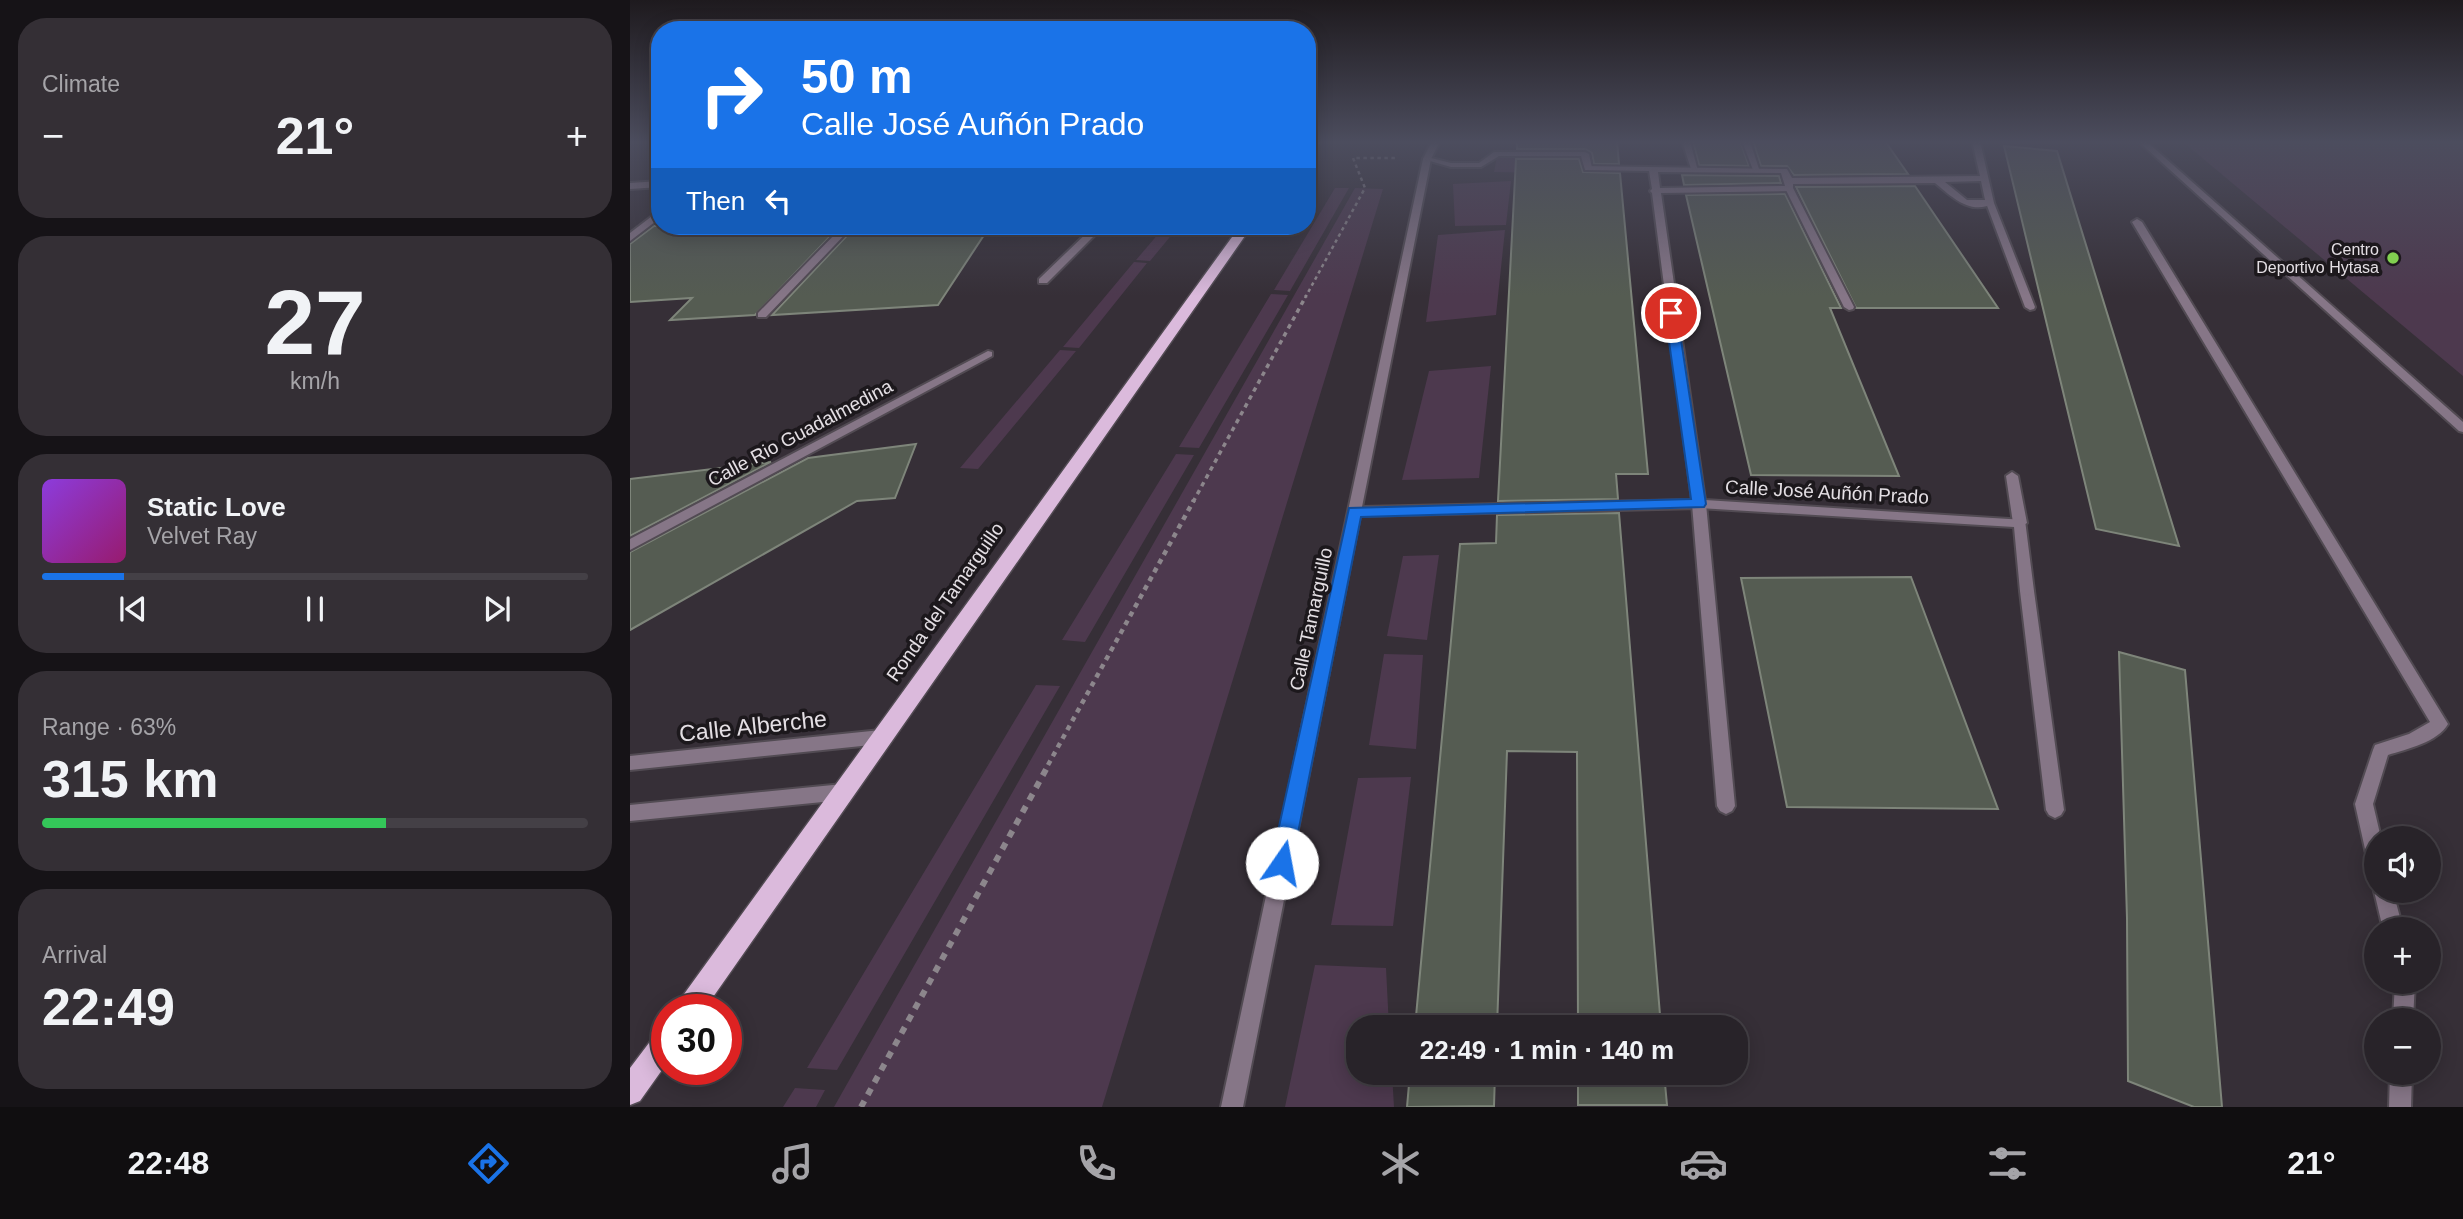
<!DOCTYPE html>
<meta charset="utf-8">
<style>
:root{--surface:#282329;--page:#342f35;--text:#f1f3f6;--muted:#a5a4a8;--line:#444046;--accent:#1a73e8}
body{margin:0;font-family:Helvetica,sans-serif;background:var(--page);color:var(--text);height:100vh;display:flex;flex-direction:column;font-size:26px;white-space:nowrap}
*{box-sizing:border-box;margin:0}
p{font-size:23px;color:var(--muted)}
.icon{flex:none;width:38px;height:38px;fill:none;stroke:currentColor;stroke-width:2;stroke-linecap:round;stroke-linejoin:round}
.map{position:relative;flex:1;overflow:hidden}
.details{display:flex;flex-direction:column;gap:18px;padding:18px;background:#161317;width:630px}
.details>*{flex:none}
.banner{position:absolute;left:21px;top:21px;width:665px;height:214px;border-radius:28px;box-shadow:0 4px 18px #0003,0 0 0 2px var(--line);background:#1a73e8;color:#fff;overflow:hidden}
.tools{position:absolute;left:1734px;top:826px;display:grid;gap:14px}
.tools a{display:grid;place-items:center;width:77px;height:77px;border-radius:50%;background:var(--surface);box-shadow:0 4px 18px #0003,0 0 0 2px var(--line);font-size:35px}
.speed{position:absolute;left:21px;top:994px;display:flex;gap:14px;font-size:35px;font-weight:700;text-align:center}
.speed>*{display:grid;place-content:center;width:91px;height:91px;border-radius:50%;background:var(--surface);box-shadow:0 4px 18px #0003,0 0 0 2px var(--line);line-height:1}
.speed .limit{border:10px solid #d22;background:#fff;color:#111}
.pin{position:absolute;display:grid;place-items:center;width:60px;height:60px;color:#fff;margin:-30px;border:4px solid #fff;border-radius:50%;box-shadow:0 2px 7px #0007}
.me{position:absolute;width:77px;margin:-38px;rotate:12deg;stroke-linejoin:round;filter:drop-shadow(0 0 5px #0008)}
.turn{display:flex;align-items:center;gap:24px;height:147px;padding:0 35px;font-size:32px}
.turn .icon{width:91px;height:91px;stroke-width:2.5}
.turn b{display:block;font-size:49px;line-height:60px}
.then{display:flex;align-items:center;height:66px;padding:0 35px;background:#0003;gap:14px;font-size:26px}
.big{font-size:52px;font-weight:700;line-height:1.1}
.details .card{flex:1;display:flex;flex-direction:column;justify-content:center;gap:10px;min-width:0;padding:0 24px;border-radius:28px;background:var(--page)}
.details .dial{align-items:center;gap:0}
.dial b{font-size:91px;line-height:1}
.song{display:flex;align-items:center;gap:21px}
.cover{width:84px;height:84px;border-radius:10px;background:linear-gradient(135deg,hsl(270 70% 55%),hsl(320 70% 35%))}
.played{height:7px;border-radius:4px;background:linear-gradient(90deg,var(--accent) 15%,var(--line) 15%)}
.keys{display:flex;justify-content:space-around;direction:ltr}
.heat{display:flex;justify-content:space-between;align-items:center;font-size:38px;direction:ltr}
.charge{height:10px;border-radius:5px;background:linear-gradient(90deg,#34c759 63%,var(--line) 0)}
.trip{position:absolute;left:716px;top:1015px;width:402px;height:70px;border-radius:28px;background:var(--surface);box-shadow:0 4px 18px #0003,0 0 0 2px var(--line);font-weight:700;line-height:70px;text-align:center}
.tab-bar{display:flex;height:112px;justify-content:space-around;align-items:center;background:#100e10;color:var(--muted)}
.tab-bar .icon{width:49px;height:49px}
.tab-bar .on{color:var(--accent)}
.tab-bar b{font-size:32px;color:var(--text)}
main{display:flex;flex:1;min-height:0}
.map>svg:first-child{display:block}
.green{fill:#4d394e}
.building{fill:#555c52;stroke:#7e857a;stroke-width:2}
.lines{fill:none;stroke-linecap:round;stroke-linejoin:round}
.pedestrian-casing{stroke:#524b53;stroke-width:4}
.minor-casing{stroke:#524b53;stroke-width:4}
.primary-casing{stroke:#524b53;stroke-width:3}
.path-far3{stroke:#8c868c;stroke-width:2.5;stroke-dasharray:3.5 3.5;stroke-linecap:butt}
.path-far2{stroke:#8c868c;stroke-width:3.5;stroke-dasharray:4.5 4.5;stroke-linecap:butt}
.path-far1{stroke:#8c868c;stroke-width:4.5;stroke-dasharray:5 5;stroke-linecap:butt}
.path{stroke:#8c868c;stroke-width:6;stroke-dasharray:7 7;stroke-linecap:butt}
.pedestrian{fill:#867687;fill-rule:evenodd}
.minor{fill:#867687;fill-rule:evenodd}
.primary{fill:#dbbadc;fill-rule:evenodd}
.route{fill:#1a73e8;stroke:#114b97;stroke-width:2}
.poi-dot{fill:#81d050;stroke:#1c181c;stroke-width:2.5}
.labels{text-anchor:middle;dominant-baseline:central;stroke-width:7;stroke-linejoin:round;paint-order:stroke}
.far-poi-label{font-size:16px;fill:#e4dfe4;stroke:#1c181c;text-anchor:end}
.street-label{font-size:19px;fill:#e4dfe4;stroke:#1c181c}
.near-street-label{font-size:23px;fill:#e4dfe4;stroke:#1c181c}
</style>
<main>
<section class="details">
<div class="card"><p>Climate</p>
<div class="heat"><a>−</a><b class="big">21°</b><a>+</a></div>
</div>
<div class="card dial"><b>27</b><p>km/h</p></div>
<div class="card">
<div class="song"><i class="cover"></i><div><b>Static Love</b><p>Velvet Ray</p></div></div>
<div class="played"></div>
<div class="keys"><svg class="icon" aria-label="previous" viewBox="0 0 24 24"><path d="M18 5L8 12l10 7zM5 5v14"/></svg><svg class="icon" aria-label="pause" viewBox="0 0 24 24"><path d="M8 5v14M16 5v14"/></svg><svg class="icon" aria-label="next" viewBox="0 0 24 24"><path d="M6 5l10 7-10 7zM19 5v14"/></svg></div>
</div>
<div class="card"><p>Range · 63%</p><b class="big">315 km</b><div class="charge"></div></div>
<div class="card"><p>Arrival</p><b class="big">22:49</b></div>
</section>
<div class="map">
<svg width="1833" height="1107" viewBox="0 0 1833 1107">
<rect width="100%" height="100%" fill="#362f37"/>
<path class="green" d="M 1552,141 L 1833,141 L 1833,376 Z
M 941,156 L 939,173 L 864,172 L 867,157 Z
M 881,181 L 876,225 L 825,226 L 823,184 Z
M 705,188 L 719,188 L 660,291 L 644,290 Z
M 725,188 L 753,189 L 472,1107 L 204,1107 Z
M 535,226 L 549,226 L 520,261 L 506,260 Z
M 875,230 L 866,315 L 796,322 L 808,235 Z
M 504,262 L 517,263 L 449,348 L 433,347 Z
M 641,294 L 658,295 L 569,448 L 549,447 Z
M 430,350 L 446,351 L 348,469 L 330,468 Z
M 861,366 L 849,478 L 772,480 L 799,371 Z
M 546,454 L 564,455 L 455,642 L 432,640 Z
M 809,555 L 797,640 L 757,636 L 773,556 Z
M 754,654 L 793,655 L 786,749 L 739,745 Z
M 406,685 L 430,686 L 207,1070 L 177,1068 Z
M 781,777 L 763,926 L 701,925 L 728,778 Z
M 685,965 L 756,968 L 759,1027 L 728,1027 L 728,1073 L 762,1073 L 764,1107 L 655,1107 Z
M 165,1088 L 195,1090 L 186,1107 L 153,1107 Z"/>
<path class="building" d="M 887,141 L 987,141 L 989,164 L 964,164 L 962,153 L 955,149 L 887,149 Z
M 1063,141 L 1110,141 L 1119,166 L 1069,165 Z
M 1123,141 L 1255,141 L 1278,174 L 1164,175 L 1157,166 L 1131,166 Z
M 1374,146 L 1427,151 L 1549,546 L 1466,529 Z
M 886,159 L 949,159 L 953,172 L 990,173 L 1018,474 L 986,474 L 988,499 L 868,501 Z
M 1052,175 L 1149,176 L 1151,183 L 1054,185 Z
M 1285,186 L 1368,308 L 1226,308 L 1166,187 Z
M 1155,194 L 1211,308 L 1200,308 L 1269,476 L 1121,475 L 1056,195 Z
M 24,226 L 210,226 L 125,315 L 40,320 L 62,298 L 0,302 L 0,244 Z
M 226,226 L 360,226 L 308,305 L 142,315 Z
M 286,444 L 265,498 L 227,501 L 0,630 L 0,552 L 178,458 Z
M 141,462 L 0,536 L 0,479 Z
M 989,513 L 1031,1027 L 948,1027 L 947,752 L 877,751 L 867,1027 L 785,1027 L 830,544 L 866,543 L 867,515 Z
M 1281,577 L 1368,809 L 1157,807 L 1111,578 Z
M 1489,652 L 1555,670 L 1592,1107 L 1564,1107 L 1498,1081 L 1497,918 Z
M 780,1073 L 865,1073 L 864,1106 L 777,1107 Z
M 948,1073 L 1034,1073 L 1037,1105 L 948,1105 Z"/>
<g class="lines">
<defs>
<path id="pedestrian" d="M 1052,141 L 1060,141 L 1068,171 L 1061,169 Z
M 1112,141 L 1120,141 L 1130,172 L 1123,170 Z
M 864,152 L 955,152 L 959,154 L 962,168 L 955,170 L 951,156 L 869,156 L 851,167 L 821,167 L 793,159 L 797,157 L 821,163 L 849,163 Z
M 1159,185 L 1163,188 L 1224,307 L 1223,309 L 1219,310 L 1214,307 L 1155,188 Z
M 1360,200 L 1364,203 L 1405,307 L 1404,309 L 1400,310 L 1395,307 L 1356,203 Z
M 213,226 L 223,226 L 136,317 L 128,317 L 128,313 Z
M 464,226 L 474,226 L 417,283 L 409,283 L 409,279 Z
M 1382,472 L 1388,476 L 1397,523 L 1390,527 L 1383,523 L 1376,476 Z
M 1069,500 L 1076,504 L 1105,806 L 1102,811 L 1096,814 L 1090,811 L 1087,806 L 1062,504 Z
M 1397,586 L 1404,591 L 1434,810 L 1431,815 L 1425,818 L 1419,815 L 1416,810 L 1390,591 Z"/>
<path id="minor" d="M 802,141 L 810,141 L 801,159 L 732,507 L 1062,500 L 1022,193 L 1020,191 L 1022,189 L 1019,171 L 958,170 L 955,170 L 955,166 L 1154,169 L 1157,169 L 1162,178 L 1350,176 L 1342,141 L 1350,141 L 1364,203 C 1341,216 1322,197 1305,183 L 1163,184 L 1163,188 L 1159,191 L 1031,193 L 1075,500 L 1395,520 L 1404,591 L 1397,596 L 1390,591 L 1384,527 L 1069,508 L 730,516 L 613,1107 L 591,1107 L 793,159 ZM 1028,172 L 1151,173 L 1155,186 L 1030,188 ZM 1351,181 L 1355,200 L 1337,200 L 1315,182 Z
M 1508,141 L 1516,141 L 1833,422 L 1833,432 L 1829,431 Z
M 30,181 L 30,187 L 0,189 L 0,183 Z
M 30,210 L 30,218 L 0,241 L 0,233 Z
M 1507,219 L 1512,222 L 1818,724 C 1808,742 1777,749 1758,755 L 1743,804 L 1751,838 L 1746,838 L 1746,866 L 1739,864 L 1737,858 L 1725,804 L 1743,750 L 1745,745 L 1779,734 L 1800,722 L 1502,222 Z
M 358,351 L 362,352 L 362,356 L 0,550 L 0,539 Z
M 251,730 L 257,732 L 259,737 L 257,742 L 251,744 L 0,770 L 0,756 Z
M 213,784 L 219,787 L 222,792 L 219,797 L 213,800 L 0,821 L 0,805 Z
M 1746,886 L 1746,891 L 1763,891 L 1773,929 L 1753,929 L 1744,891 Z
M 1765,982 L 1785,982 L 1783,1020 L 1763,1020 Z
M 1760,1073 L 1782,1073 L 1781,1107 L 1759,1107 Z"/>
<path id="primary" d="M 683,141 L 694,141 L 677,151 L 677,144 Z
M 610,226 L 622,226 L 74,1010 L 45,1010 L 49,1001 Z
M 37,1027 L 37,1063 L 10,1101 L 0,1105 L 0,1068 L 28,1031 Z"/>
</defs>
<use href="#pedestrian" class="pedestrian-casing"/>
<use href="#minor" class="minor-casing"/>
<use href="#primary" class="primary-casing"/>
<path class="path-far3" d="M 675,298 L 735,188 L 723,158 L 766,158"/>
<path class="path-far2" d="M 563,502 L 676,296"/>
<path class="path-far1" d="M 418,765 L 564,500"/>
<path class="path" d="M 231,1107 L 419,764"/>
<use href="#pedestrian" class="pedestrian"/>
<use href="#minor" class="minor"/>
<use href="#primary" class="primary"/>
</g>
<linearGradient id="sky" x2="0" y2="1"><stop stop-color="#1e1a1e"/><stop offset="0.48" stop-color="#4c4d5e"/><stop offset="1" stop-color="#4c4d5e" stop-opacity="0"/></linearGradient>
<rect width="1833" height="296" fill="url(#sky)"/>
<path class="route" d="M 1041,309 L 1047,313 L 1076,504 L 1074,507 L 731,517 L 662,863 L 659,869 L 652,872 L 644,869 L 641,863 L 719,508 L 1061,499 L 1035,313 Z"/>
<circle class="poi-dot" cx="1763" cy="258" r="7"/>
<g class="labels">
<g class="far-poi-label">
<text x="1749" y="249">Centro<tspan x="1749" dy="18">Deportivo Hytasa</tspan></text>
</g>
<g class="street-label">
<text transform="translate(170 433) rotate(-28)">Calle Rio Guadalmedina</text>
<text transform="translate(1197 492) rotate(3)">Calle José Auñón Prado</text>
<text transform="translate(315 602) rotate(-55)">Ronda del Tamarguillo</text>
<text transform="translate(681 619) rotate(-78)">Calle Tamarguillo</text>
</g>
<g class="near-street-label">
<text transform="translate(123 726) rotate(-6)">Calle Alberche</text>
</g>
</g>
</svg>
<div class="tools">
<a><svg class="icon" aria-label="sound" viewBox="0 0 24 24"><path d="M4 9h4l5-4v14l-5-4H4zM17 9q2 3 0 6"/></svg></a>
<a>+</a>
<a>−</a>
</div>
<div class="speed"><div class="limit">30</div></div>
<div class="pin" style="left:1041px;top:313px;background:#d93025"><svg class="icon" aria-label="arrive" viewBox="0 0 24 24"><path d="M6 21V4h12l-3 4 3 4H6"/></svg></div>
<svg class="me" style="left:652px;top:863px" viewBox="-20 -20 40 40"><circle r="19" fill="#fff"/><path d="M0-13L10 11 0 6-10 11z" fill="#1a73e8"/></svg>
<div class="trip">22:49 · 1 min · 140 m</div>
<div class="banner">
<div class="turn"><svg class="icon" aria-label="right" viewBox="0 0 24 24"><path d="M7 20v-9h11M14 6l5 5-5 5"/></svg><div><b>50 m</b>Calle José Auñón Prado</div></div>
<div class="then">Then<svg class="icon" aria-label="left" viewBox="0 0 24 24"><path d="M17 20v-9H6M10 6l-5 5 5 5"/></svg></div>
</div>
</div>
</main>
<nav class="tab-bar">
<b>22:48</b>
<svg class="icon on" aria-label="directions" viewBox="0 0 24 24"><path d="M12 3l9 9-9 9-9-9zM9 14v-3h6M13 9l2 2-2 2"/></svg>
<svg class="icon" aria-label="music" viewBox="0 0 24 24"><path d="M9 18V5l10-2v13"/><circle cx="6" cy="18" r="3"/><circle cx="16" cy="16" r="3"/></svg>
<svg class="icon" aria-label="phone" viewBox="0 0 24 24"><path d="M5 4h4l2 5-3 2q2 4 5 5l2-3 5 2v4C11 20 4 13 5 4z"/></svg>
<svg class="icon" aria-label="climate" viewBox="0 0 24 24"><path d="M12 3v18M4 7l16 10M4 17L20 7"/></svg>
<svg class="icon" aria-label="car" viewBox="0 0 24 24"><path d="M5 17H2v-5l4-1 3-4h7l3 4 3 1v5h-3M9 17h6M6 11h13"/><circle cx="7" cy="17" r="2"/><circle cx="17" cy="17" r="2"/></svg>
<svg class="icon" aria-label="filters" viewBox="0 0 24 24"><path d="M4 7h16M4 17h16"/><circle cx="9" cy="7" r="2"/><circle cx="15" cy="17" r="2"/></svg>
<b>21°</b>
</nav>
